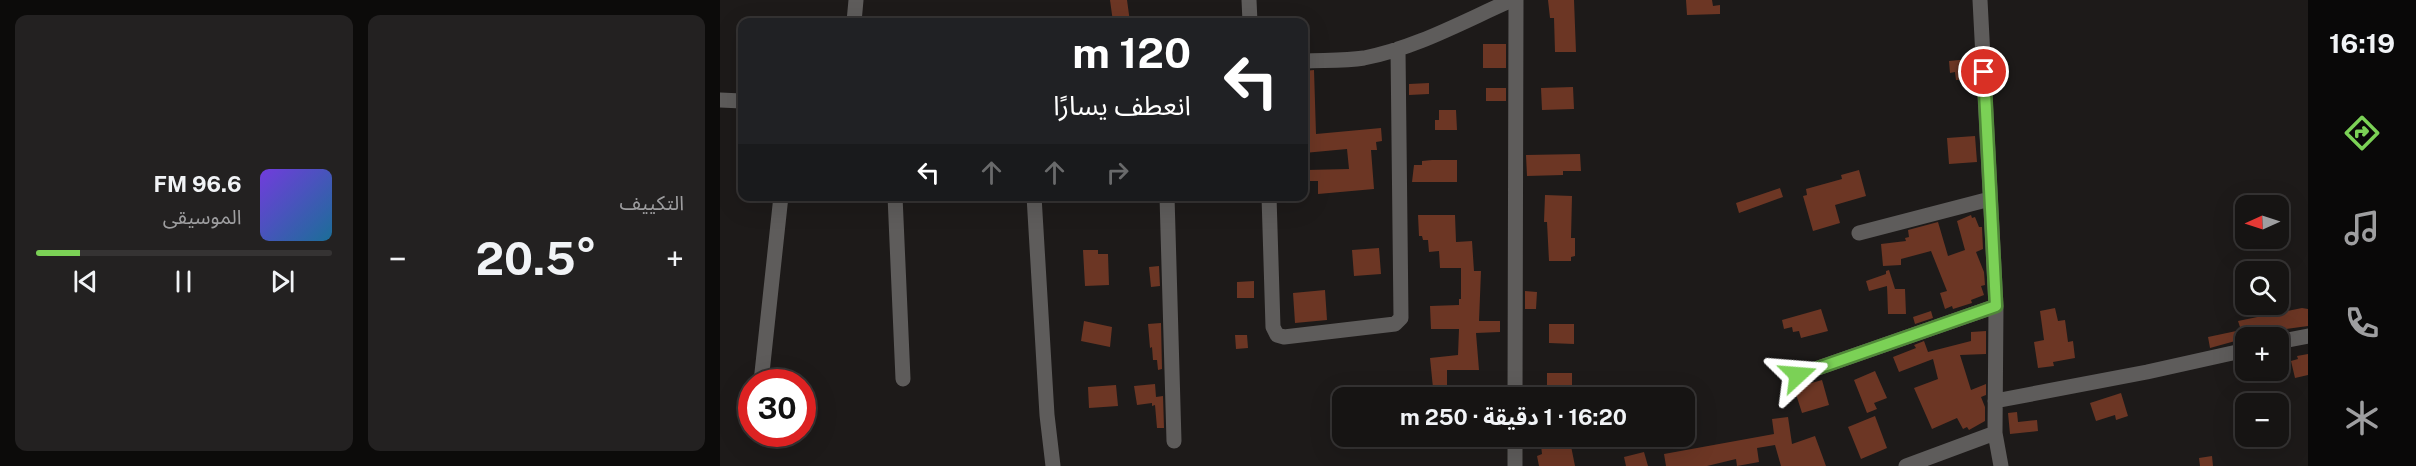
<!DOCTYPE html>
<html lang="ar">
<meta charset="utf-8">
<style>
:root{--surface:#161413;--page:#232121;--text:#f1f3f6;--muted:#9e9ea0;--line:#353333;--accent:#7bd156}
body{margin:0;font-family:"Public Sans","Noto Sans Arabic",sans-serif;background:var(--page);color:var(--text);direction:rtl;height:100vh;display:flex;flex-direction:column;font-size:22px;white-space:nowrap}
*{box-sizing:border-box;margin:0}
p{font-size:20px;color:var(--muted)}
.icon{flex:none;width:33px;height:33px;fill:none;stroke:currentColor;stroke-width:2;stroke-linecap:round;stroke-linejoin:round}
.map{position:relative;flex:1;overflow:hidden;direction:ltr}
.drawer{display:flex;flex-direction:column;gap:15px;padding:15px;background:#0c0b0a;width:720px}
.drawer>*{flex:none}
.hud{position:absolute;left:18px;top:18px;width:570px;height:183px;border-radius:12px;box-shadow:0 6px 24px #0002,0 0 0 2px var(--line);direction:rtl;background:#202124;color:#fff;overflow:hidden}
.needle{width:39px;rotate:267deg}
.tools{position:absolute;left:1515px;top:195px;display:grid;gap:12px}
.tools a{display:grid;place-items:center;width:54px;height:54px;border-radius:12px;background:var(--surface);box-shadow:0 6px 24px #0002,0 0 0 2px var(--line);font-size:30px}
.speed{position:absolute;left:18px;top:369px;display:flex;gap:12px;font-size:30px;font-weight:700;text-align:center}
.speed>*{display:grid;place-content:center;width:78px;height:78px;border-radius:50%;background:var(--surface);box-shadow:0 6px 24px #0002,0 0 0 2px var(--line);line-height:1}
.speed .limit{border:9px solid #d22;background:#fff;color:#111}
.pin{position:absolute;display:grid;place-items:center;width:51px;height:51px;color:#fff;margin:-26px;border:3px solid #fff;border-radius:50%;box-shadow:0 2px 6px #0007}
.me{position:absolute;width:66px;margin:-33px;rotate:71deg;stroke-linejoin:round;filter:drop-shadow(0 0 4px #0008)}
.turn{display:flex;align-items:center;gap:21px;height:126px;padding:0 18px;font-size:27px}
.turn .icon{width:78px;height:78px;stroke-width:2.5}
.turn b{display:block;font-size:42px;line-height:51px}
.lanes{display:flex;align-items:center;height:57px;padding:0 18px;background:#0003;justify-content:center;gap:30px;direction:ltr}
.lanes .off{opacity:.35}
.big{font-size:45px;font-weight:700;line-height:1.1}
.drawer .widget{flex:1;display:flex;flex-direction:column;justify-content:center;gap:9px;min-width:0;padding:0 21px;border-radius:12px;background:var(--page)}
.song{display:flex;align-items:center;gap:18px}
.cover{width:72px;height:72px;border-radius:9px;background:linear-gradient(135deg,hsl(260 70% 55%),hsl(200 70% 35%))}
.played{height:6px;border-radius:3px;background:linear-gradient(90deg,var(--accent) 15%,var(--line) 15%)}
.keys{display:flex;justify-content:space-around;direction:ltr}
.heat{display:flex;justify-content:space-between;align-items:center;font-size:33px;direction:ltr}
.drawer .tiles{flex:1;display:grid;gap:15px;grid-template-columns:repeat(2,1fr)}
.trip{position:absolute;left:612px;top:387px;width:363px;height:60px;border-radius:12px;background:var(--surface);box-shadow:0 6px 24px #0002,0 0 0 2px var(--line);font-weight:700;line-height:60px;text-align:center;direction:rtl}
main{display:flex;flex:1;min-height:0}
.tabs{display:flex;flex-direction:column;width:108px;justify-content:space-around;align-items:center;background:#090808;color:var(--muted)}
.tabs .icon{width:42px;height:42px}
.tabs .on{color:var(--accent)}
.tabs b{font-size:27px;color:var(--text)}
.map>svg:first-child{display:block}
.building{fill:#6c3624}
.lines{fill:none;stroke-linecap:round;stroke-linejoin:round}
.minor{stroke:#5e5c5b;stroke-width:15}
.route-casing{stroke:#508838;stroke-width:15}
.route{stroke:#7bd156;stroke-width:10}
</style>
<main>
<nav class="tabs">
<b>16:19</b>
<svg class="icon on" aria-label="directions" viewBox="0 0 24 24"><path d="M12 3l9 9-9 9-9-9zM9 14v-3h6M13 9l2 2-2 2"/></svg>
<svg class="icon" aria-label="music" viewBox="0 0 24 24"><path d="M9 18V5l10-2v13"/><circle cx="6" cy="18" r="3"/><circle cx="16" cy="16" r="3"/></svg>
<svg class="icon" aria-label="phone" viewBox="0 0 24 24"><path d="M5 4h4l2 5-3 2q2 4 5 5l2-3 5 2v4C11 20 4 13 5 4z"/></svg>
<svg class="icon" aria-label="climate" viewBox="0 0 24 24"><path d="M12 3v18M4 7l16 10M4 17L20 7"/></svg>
</nav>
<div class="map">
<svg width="1588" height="466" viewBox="0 0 1588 466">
<rect width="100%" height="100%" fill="#1d1a19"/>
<path class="building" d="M 390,0 L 407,0 L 410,22 L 393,22 Z
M 828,0 L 854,0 L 856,52 L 835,52 L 834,18 L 830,18 Z
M 966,0 L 992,0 L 993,6 L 1000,5 L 1000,14 L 967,15 Z
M 763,44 L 786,44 L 786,68 L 763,68 Z
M 1249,59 L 1251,79 L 1236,80 L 1235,72 L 1230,73 L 1229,61 Z
M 594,70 L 596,134 L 661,128 L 662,141 L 656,142 L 657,150 L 651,150 L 654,189 L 598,194 L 598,181 L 587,181 L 586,170 L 629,169 L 627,149 L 584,153 L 584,71 Z
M 709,83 L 709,94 L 689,95 L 689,84 Z
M 853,87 L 854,109 L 822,110 L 821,88 Z
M 766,88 L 786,88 L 786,101 L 766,101 Z
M 719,110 L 736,110 L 737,130 L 715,130 L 715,120 L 719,120 Z
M 1255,136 L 1257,162 L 1229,164 L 1227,138 Z
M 860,154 L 861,171 L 843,171 L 843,175 L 807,176 L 806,155 Z
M 712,160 L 737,160 L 737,182 L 692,182 L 694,165 L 702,165 L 702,161 Z
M 1139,170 L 1146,196 L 1115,205 L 1120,223 L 1093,231 L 1083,196 L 1087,195 L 1086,189 L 1122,179 L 1121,175 Z
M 1060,188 L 1063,197 L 1019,213 L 1016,203 Z
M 825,195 L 852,196 L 851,238 L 855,238 L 855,256 L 851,257 L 851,261 L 829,261 L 827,222 L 824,222 Z
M 698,215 L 735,215 L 736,242 L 752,241 L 754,271 L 761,271 L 759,321 L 780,321 L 780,332 L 756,333 L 759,370 L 727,370 L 727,398 L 714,398 L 710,358 L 738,355 L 739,329 L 711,329 L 710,306 L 739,305 L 739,299 L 741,299 L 741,268 L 720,268 L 719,251 L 709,252 L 708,240 L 703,240 L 702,236 L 699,236 Z
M 1251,215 L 1252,218 L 1255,217 L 1259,227 L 1262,227 L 1263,249 L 1256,252 L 1264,272 L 1265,285 L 1261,286 L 1264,295 L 1251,300 L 1252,303 L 1233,309 L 1232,306 L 1225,309 L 1220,293 L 1227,291 L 1211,251 L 1181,259 L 1181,265 L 1163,266 L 1161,244 L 1186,241 L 1185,238 L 1189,237 L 1188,230 L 1218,222 L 1228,256 L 1245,250 L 1237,221 Z
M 659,248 L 661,274 L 634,276 L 632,250 Z
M 363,250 L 378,250 L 378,254 L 388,254 L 389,285 L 365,286 Z
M 439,266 L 440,286 L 431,287 L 429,267 Z
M 1169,270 L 1175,289 L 1185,289 L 1186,314 L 1168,314 L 1167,286 L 1149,291 L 1146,281 L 1166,274 L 1166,271 Z
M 534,281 L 534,298 L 517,298 L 517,282 Z
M 605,290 L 607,320 L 575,323 L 573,293 Z
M 805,291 L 817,292 L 816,309 L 805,309 Z
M 1335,308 L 1338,321 L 1345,320 L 1348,342 L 1353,341 L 1355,358 L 1333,362 L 1334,366 L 1318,368 L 1314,342 L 1324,340 L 1320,311 Z
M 1582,308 L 1588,309 L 1588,326 L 1551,331 L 1551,333 L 1541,335 L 1542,338 L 1526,338 L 1490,348 L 1488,337 L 1521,330 L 1518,321 Z
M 1101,309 L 1108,331 L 1081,338 L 1079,331 L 1073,332 L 1072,327 L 1064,329 L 1062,320 Z
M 1211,311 L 1213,318 L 1195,324 L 1193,317 Z
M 364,321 L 392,327 L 390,347 L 361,341 Z
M 441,323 L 442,369 L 438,370 L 437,360 L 433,360 L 432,347 L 430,348 L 428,324 Z
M 829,324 L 854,324 L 854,344 L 829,343 Z
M 1266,331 L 1266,354 L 1240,355 L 1251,390 L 1266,384 L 1266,395 L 1261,397 L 1265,407 L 1265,421 L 1249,430 L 1247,427 L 1243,429 L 1237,418 L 1212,429 L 1194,388 L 1218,379 L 1213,359 L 1179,372 L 1173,357 L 1196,348 L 1194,345 L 1204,341 L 1208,352 L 1251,341 L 1251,332 Z
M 515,335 L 527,335 L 528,348 L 516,349 Z
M 1588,354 L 1588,375 L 1575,378 L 1571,361 L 1578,359 L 1577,356 Z
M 1155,371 L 1167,398 L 1154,403 L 1157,409 L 1147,413 L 1134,380 Z
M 827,373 L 852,373 L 852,394 L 827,394 Z
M 1102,380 L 1109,405 L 1082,413 L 1074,388 Z
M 435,384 L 436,397 L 443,396 L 444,428 L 437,428 L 435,405 L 432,406 L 432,403 L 417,405 L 414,386 Z
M 396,385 L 398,406 L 369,408 L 368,387 Z
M 1401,393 L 1408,416 L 1396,420 L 1395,415 L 1376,421 L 1370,403 Z
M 1297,412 L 1298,422 L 1317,420 L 1318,431 L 1290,434 L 1288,413 Z
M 1155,416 L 1167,448 L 1141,459 L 1128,427 Z
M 1068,417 L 1072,444 L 1095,436 L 1106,466 L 1061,466 L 1055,445 L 1037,448 L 1039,462 L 1017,466 L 1016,459 L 987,466 L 946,466 L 944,454 L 1054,434 L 1052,419 Z
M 820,436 L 849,436 L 855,466 L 819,466 L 817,456 L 822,454 Z
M 924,452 L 928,466 L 906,466 L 904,457 Z
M 1492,456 L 1493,466 L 1480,466 L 1479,458 Z"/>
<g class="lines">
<path class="minor" d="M 529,0 L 530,22
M 1260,0 L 1276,306 L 1275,433 L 1281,466
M 134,22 L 136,0
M 584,61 C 603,60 625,61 644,58 C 696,48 744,21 792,0
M 0,100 L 22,101
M 175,196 L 183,379
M 314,196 L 327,415 L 333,466
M 447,196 L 454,441
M 549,196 L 553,327 L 557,335 L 564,337 L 675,324 L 681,318 L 678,49
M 1139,233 L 1270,199
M 1558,342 L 1588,336
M 1078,375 L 1276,306
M 41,382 L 61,196
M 795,398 L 796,0
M 1275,401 L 1427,372 L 1526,350
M 795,466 L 795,436
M 1186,466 L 1275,433"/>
</g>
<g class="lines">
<defs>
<path id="route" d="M 1078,375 L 1276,306 L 1264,72"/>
</defs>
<use href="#route" class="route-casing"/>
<use href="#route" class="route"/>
</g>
</svg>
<div class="tools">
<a><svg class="needle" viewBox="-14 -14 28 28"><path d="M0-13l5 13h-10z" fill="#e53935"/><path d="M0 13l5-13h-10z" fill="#9e9ea0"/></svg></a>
<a><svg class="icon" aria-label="search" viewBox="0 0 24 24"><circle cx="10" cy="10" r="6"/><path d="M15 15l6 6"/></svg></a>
<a>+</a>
<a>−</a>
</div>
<div class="speed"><div class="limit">30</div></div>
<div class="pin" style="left:1264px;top:72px;background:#d93025"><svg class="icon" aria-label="arrive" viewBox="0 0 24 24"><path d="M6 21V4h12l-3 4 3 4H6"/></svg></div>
<svg class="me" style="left:1078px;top:375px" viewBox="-20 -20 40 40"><path d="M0-17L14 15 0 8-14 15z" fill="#7bd156" stroke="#fff" stroke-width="4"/></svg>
<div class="trip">16:20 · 1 دقيقة · 250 m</div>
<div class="hud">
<div class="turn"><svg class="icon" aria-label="left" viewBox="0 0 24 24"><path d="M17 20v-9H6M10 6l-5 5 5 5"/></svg><div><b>120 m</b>انعطف يسارًا</div></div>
<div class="lanes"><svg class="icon" aria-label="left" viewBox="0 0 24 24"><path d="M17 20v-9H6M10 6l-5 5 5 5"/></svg><svg class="icon off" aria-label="ahead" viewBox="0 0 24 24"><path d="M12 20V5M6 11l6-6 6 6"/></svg><svg class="icon off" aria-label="ahead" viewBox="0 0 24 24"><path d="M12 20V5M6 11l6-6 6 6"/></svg><svg class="icon off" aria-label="right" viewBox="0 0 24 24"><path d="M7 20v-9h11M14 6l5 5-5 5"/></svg></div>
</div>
</div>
<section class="drawer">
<div class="tiles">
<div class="widget"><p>التكييف</p>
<div class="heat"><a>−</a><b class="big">20.5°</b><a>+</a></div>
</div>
<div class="widget">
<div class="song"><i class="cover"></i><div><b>96.6 FM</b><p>الموسيقى</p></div></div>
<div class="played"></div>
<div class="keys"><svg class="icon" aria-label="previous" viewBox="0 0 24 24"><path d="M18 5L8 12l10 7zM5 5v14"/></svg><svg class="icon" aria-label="pause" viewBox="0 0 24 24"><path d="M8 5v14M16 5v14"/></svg><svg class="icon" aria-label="next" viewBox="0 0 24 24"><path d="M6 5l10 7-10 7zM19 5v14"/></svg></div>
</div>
</div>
</section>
</main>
